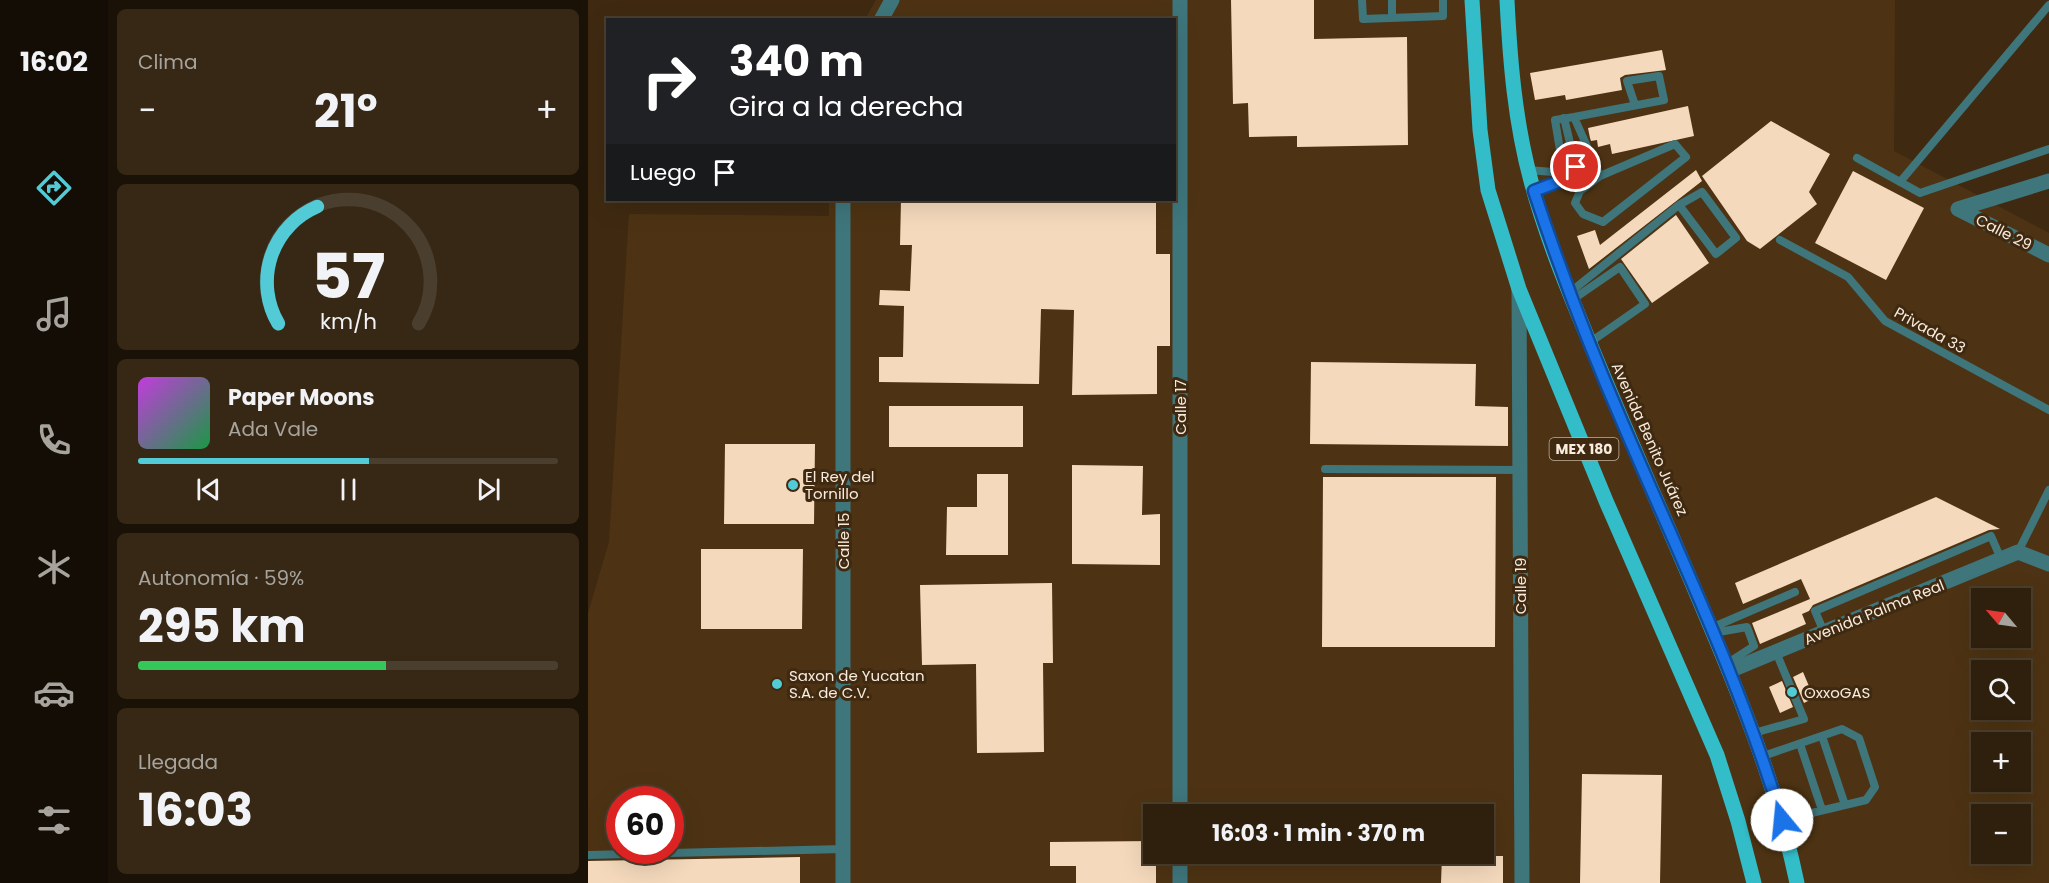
<!DOCTYPE html>
<html lang="es">
<meta charset="utf-8">
<style>
:root{--surface:#2f200d;--page:#372816;--text:#f1f3f6;--muted:#a7a39d;--line:#4a3e2e;--accent:#52cbd7}
body{margin:0;font-family:Poppins,sans-serif;background:var(--page);color:var(--text);height:100vh;display:flex;flex-direction:column;font-size:22px;white-space:nowrap}
*{box-sizing:border-box;margin:0}
p{font-size:20px;color:var(--muted)}
.icon{flex:none;width:33px;height:33px;fill:none;stroke:currentColor;stroke-width:2;stroke-linecap:round;stroke-linejoin:round}
.map{position:relative;flex:1;overflow:hidden}
.sheet{display:flex;flex-direction:column;gap:9px;padding:9px;background:#1a1207;width:480px}
.sheet>*{flex:none}
.guide{position:absolute;left:18px;top:18px;width:570px;height:183px;border-radius:0px;box-shadow:0 6px 24px #0002,0 0 0 2px var(--line);background:#202124;color:#fff;overflow:hidden}
.needle{width:39px;rotate:299deg}
.buttons{position:absolute;left:1383px;top:588px;display:grid;gap:12px}
.buttons a{display:grid;place-items:center;width:60px;height:60px;border-radius:0px;background:var(--surface);box-shadow:0 6px 24px #0002,0 0 0 2px var(--line);font-size:30px}
.speed{position:absolute;left:18px;top:786px;display:flex;gap:12px;font-size:30px;font-weight:700;text-align:center}
.speed>*{display:grid;place-content:center;width:78px;height:78px;border-radius:50%;background:var(--surface);box-shadow:0 6px 24px #0002,0 0 0 2px var(--line);line-height:1}
.speed .limit{border:9px solid #d22;background:#fff;color:#111}
.pin{position:absolute;display:grid;place-items:center;width:51px;height:51px;color:#fff;margin:-26px;border:3px solid #fff;border-radius:50%;box-shadow:0 2px 6px #0007}
.me{position:absolute;width:66px;margin:-33px;rotate:343deg;stroke-linejoin:round;filter:drop-shadow(0 0 4px #0008)}
.turn{display:flex;align-items:center;gap:21px;height:126px;padding:0 24px;font-size:27px}
.turn .icon{width:78px;height:78px;stroke-width:2.5}
.turn b{display:block;font-size:42px;line-height:51px}
.then{display:flex;align-items:center;height:57px;padding:0 24px;background:#0003;gap:12px;font-size:22px}
.big{font-size:45px;font-weight:700;line-height:1.1}
.sheet .tile{flex:1;display:flex;flex-direction:column;justify-content:center;gap:9px;min-width:0;padding:0 21px;border-radius:9px;background:var(--page)}
.sheet .dial{align-items:center;gap:0}
.dial svg{height:156px;overflow:visible;fill:none;stroke:var(--line);stroke-width:7;stroke-linecap:round;text-anchor:middle}
.dial text{fill:var(--text);stroke:none}
.song{display:flex;align-items:center;gap:18px}
.cover{width:72px;height:72px;border-radius:9px;background:linear-gradient(135deg,hsl(290 70% 55%),hsl(140 70% 35%))}
.played{height:6px;border-radius:3px;background:linear-gradient(90deg,var(--accent) 55%,var(--line) 55%)}
.keys{display:flex;justify-content:space-around;direction:ltr}
.heat{display:flex;justify-content:space-between;align-items:center;font-size:33px;direction:ltr}
.charge{height:9px;border-radius:4px;background:linear-gradient(90deg,#34c759 59%,var(--line) 0)}
.trip{position:absolute;left:555px;top:804px;width:351px;height:60px;border-radius:0px;background:var(--surface);box-shadow:0 6px 24px #0002,0 0 0 2px var(--line);font-weight:700;line-height:60px;text-align:center}
main{display:flex;flex:1;min-height:0}
.menu{display:flex;flex-direction:column;width:108px;justify-content:space-around;align-items:center;background:#130d05;color:var(--muted)}
.menu .icon{width:42px;height:42px}
.menu .selected{color:var(--accent)}
.menu b{font-size:27px;color:var(--text)}
.map>svg:first-child{display:block}
.built{fill:#4d3313;fill-rule:evenodd}
.building{fill:#f4d9bc}
.lines{fill:none;stroke-linecap:round;stroke-linejoin:round}
.service{stroke:#3e767c;stroke-width:8}
.minor{stroke:#3e767c;stroke-width:15}
.primary{stroke:#32bdc9;stroke-width:15}
.route-casing{stroke:#114b97;stroke-width:15}
.route{stroke:#1a73e8;stroke-width:10}
.poi-dot{fill:#52cbd7;stroke:#3f2a11;stroke-width:2}
.labels{text-anchor:middle;dominant-baseline:central;stroke-width:6;stroke-linejoin:round;paint-order:stroke}
.shield{fill:#3f2a11;stroke:#c1b1a0;stroke-width:1.5}
.shield-label{font-size:14px;font-weight:bold;fill:#f9ebdd}
.street-label{font-size:15px;fill:#f9ebdd;stroke:#3f2a11}
.poi-label{font-size:15px;fill:#f9ebdd;stroke:#3f2a11;text-anchor:start}
</style>
<main>
<nav class="menu">
<b>16:02</b>
<svg class="icon selected" aria-label="directions" viewBox="0 0 24 24"><path d="M12 3l9 9-9 9-9-9zM9 14v-3h6M13 9l2 2-2 2"/></svg>
<svg class="icon" aria-label="music" viewBox="0 0 24 24"><path d="M9 18V5l10-2v13"/><circle cx="6" cy="18" r="3"/><circle cx="16" cy="16" r="3"/></svg>
<svg class="icon" aria-label="phone" viewBox="0 0 24 24"><path d="M5 4h4l2 5-3 2q2 4 5 5l2-3 5 2v4C11 20 4 13 5 4z"/></svg>
<svg class="icon" aria-label="climate" viewBox="0 0 24 24"><path d="M12 3v18M4 7l16 10M4 17L20 7"/></svg>
<svg class="icon" aria-label="car" viewBox="0 0 24 24"><path d="M5 17H2v-5l4-1 3-4h7l3 4 3 1v5h-3M9 17h6M6 11h13"/><circle cx="7" cy="17" r="2"/><circle cx="17" cy="17" r="2"/></svg>
<svg class="icon" aria-label="filters" viewBox="0 0 24 24"><path d="M4 7h16M4 17h16"/><circle cx="9" cy="7" r="2"/><circle cx="15" cy="17" r="2"/></svg>
</nav>
<section class="sheet">
<div class="tile"><p>Clima</p>
<div class="heat"><a>−</a><b class="big">21°</b><a>+</a></div>
</div>
<div class="tile dial"><svg viewBox="0 0 100 80">
<path d="M14 69A42 42 0 1 1 86 69"/>
<path d="M14 69A42 42 0 0 1 34 9" stroke="#52cbd7"/>
<text x="50" y="56" font-size="32" font-weight="700">57</text>
<text x="50" y="72" font-size="11">km/h</text>
</svg></div>
<div class="tile">
<div class="song"><i class="cover"></i><div><b>Paper Moons</b><p>Ada Vale</p></div></div>
<div class="played"></div>
<div class="keys"><svg class="icon" aria-label="previous" viewBox="0 0 24 24"><path d="M18 5L8 12l10 7zM5 5v14"/></svg><svg class="icon" aria-label="pause" viewBox="0 0 24 24"><path d="M8 5v14M16 5v14"/></svg><svg class="icon" aria-label="next" viewBox="0 0 24 24"><path d="M6 5l10 7-10 7zM19 5v14"/></svg></div>
</div>
<div class="tile"><p>Autonomía · 59%</p><b class="big">295 km</b><div class="charge"></div></div>
<div class="tile"><p>Llegada</p><b class="big">16:03</b></div>
</section>
<div class="map">
<svg width="1461" height="883" viewBox="0 0 1461 883">
<rect width="100%" height="100%" fill="#3f2a11"/>
<path class="built" d="M 288,0 L 1307,0 L 1306,151 L 1461,233 L 1461,883 L 0,883 L 0,613 L 21,542 L 41,214 L 241,216 L 241,200 L 586,200 L 586,20 L 277,19 ZM 1394,598 L 1432,598 L 1432,638 L 1394,638 ZM 1394,670 L 1432,670 L 1432,710 L 1394,710 ZM 1394,742 L 1432,742 L 1432,782 L 1394,782 ZM 32,800 L 82,800 L 82,850 L 32,850 ZM 566,814 L 896,814 L 896,854 L 566,854 ZM 1394,814 L 1432,814 L 1432,854 L 1394,854 Z"/>
<path class="building" d="M 643,0 L 726,0 L 726,39 L 819,37 L 820,145 L 709,147 L 709,136 L 661,137 L 660,103 L 645,104 Z
M 1074,50 L 1078,70 L 1037,75 L 1032,78 L 1034,90 L 978,100 L 977,95 L 947,100 L 942,73 Z
M 1100,106 L 1106,136 L 1024,154 L 1022,144 L 1010,147 L 1009,140 L 1003,141 L 1002,138 L 1000,128 Z
M 1183,121 L 1242,154 L 1221,192 L 1229,204 L 1172,249 L 1159,241 L 1114,176 Z
M 1108,170 L 1114,181 L 1001,269 L 989,236 L 1007,230 L 1012,245 Z
M 1265,171 L 1336,208 L 1298,280 L 1227,243 Z
M 313,200 L 568,200 L 568,254 L 582,254 L 582,346 L 569,346 L 569,394 L 484,395 L 486,310 L 453,309 L 451,384 L 291,382 L 291,357 L 315,357 L 316,306 L 291,305 L 292,290 L 322,291 L 324,245 L 312,245 Z
M 1088,215 L 1121,263 L 1064,303 L 1033,259 Z
M 723,362 L 888,364 L 887,406 L 920,407 L 920,446 L 722,444 Z
M 301,406 L 435,406 L 435,447 L 301,447 Z
M 137,444 L 227,444 L 226,524 L 136,524 Z
M 484,465 L 555,466 L 554,515 L 572,514 L 572,565 L 484,564 Z
M 389,474 L 420,474 L 420,555 L 358,555 L 359,507 L 389,507 Z
M 735,477 L 908,477 L 907,647 L 734,647 Z
M 1348,497 L 1412,529 L 1401,530 L 1225,605 L 1221,611 L 1214,614 L 1218,624 L 1172,644 L 1164,623 L 1222,599 L 1213,579 L 1155,604 L 1147,583 Z
M 113,549 L 215,549 L 214,629 L 113,629 Z
M 464,583 L 465,663 L 455,663 L 456,752 L 389,753 L 388,664 L 334,665 L 332,585 Z
M 1215,672 L 1226,698 L 1216,703 L 1205,677 Z
M 1194,681 L 1205,707 L 1192,713 L 1181,687 Z
M 994,774 L 1074,775 L 1072,883 L 992,883 Z
M 566,841 L 566,854 L 572,854 L 572,866 L 568,866 L 568,883 L 488,883 L 488,866 L 462,866 L 462,842 Z
M 854,856 L 915,856 L 915,883 L 853,883 Z
M 212,857 L 212,883 L 0,883 L 0,861 Z"/>
<g class="lines">
<path class="service" d="M 774,0 L 775,19 L 855,16 L 855,0
M 804,0 L 804,18
M 1269,158 L 1332,193 L 1461,149
M 940,170 L 965,172 L 975,168 L 967,120 L 986,117
M 1012,176 L 992,191 L 987,203 L 995,214 L 1015,222 L 1098,157 L 1087,144 L 1012,176 L 986,117 L 1076,100 L 1071,76 L 1039,81 L 1047,105
M 1312,182 L 1461,5
M 946,191 L 989,172 L 976,118
M 1192,240 L 1260,277 L 1297,321 L 1461,410
M 981,293 L 1091,205 L 1114,192 L 1148,238 L 1128,254 L 1091,205
M 984,300 L 1032,267 L 1057,304 L 1001,343
M 737,469 L 932,470
M 1430,552 L 1461,490
M 1123,628 L 1207,592
M 1236,632 L 1227,611 L 1403,536 L 1413,559
M 1125,633 L 1159,627 L 1166,646 L 1138,664
M 1166,733 L 1216,719 L 1188,652
M 1234,736 L 1257,805
M 1212,744 L 1234,810
M 1175,756 L 1254,729 L 1271,738 L 1287,787 L 1278,800 L 1194,820
M 0,855 L 255,849"/>
<path class="minor" d="M 293,20 L 304,0
M 1370,209 L 1461,255
M 1370,209 L 1461,181
M 931,289 L 934,883
M 1141,671 L 1430,552 L 1461,564
M 592,814 L 592,0
M 255,883 L 255,200
M 592,883 L 592,854"/>
<path class="primary" d="M 884,0 L 892,130 L 900,190 L 931,289 L 1018,501 L 1129,755 L 1150,821 L 1166,883
M 919,0 C 922,61 927,122 943,181 C 957,234 978,285 999,336 C 1041,440 1088,543 1131,647 C 1163,724 1192,801 1209,883"/>
</g>
<g class="lines">
<defs>
<path id="route" d="M 988,167 L 989,172 L 985,176 L 946,191 C 972,270 1002,348 1035,424 C 1091,555 1153,683 1194,820"/>
</defs>
<use href="#route" class="route-casing"/>
<use href="#route" class="route"/>
</g>
<g class="poi-dot">
<circle cx="205" cy="485" r="6"/>
<circle cx="189" cy="684" r="6"/>
<circle cx="1204" cy="692" r="6"/>
</g>
<g class="labels">
<rect class="shield" x="961.5" y="438" width="69" height="22" rx="4.5"/>
<g class="shield-label">
<text x="996" y="449">MEX 180</text>
</g>
<g class="street-label">
<text transform="translate(1416 232) rotate(27)">Calle 29</text>
<text transform="translate(1342 330) rotate(29)">Privada 33</text>
<text transform="translate(592 407) rotate(-90)">Calle 17</text>
<text transform="translate(1062 439) rotate(66)">Avenida Benito Juárez</text>
<text transform="translate(255 541) rotate(-90)">Calle 15</text>
<text transform="translate(932 586) rotate(-90)">Calle 19</text>
<text transform="translate(1286 612) rotate(-22)">Avenida Palma Real</text>
</g>
<g class="poi-label">
<text x="217" y="476">El Rey del<tspan x="217" dy="17">Tornillo</tspan></text>
<text x="201" y="675">Saxon de Yucatan<tspan x="201" dy="17">S.A. de C.V.</tspan></text>
<text x="1216" y="692">OxxoGAS</text>
</g>
</g>
</svg>
<div class="buttons">
<a><svg class="needle" viewBox="-14 -14 28 28"><path d="M0-13l5 13h-10z" fill="#e53935"/><path d="M0 13l5-13h-10z" fill="#a7a39d"/></svg></a>
<a><svg class="icon" aria-label="search" viewBox="0 0 24 24"><circle cx="10" cy="10" r="6"/><path d="M15 15l6 6"/></svg></a>
<a>+</a>
<a>−</a>
</div>
<div class="speed"><div class="limit">60</div></div>
<div class="pin" style="left:988px;top:167px;background:#d93025"><svg class="icon" aria-label="arrive" viewBox="0 0 24 24"><path d="M6 21V4h12l-3 4 3 4H6"/></svg></div>
<svg class="me" style="left:1194px;top:820px" viewBox="-20 -20 40 40"><circle r="19" fill="#fff"/><path d="M0-13L10 11 0 6-10 11z" fill="#1a73e8"/></svg>
<div class="trip">16:03 · 1 min · 370 m</div>
<div class="guide">
<div class="turn"><svg class="icon" aria-label="right" viewBox="0 0 24 24"><path d="M7 20v-9h11M14 6l5 5-5 5"/></svg><div><b>340 m</b>Gira a la derecha</div></div>
<div class="then">Luego<svg class="icon" aria-label="arrive" viewBox="0 0 24 24"><path d="M6 21V4h12l-3 4 3 4H6"/></svg></div>
</div>
</div>
</main>
